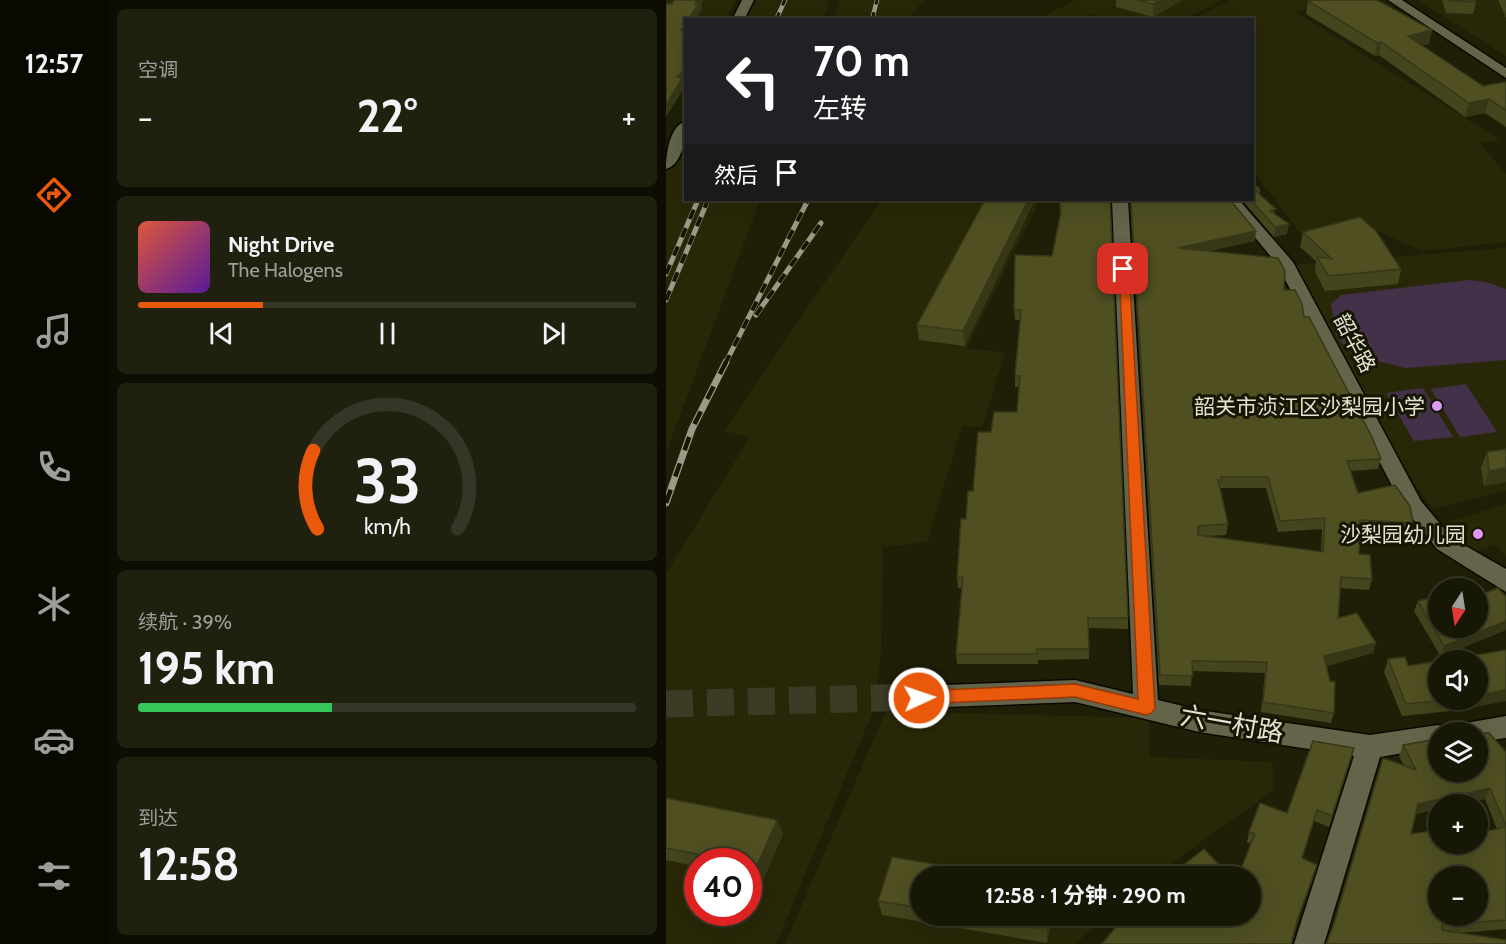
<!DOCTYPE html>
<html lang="zh">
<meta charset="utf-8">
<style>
:root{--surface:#171705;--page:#20200f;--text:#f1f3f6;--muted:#9e9f9a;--line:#363627;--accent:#ea580c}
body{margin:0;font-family:Cabin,"Noto Sans SC",sans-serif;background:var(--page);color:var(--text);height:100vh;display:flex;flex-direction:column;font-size:22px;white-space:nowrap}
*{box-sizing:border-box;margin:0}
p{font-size:20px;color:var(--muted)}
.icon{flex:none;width:33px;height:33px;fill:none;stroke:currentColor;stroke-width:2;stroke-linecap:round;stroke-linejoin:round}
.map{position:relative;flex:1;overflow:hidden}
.sheet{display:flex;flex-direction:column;gap:9px;padding:9px;background:#0d0d03;width:558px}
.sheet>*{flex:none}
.guide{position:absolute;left:18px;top:18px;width:570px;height:183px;border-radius:0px;box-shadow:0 6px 24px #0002,0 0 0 2px var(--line);background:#202124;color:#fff;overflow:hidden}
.needle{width:39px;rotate:192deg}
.tools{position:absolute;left:762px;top:578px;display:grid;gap:12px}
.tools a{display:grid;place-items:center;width:60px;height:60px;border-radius:50%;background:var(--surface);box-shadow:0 6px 24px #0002,0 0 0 2px var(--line);font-size:30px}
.speed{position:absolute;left:18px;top:848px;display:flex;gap:12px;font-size:30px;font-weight:700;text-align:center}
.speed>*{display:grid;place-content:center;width:78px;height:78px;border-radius:50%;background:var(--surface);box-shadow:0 6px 24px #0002,0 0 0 2px var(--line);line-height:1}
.speed .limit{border:9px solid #d22;background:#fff;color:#111}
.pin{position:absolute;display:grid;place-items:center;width:51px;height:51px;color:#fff;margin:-26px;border-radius:12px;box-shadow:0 3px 9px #0006}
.me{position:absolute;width:66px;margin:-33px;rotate:87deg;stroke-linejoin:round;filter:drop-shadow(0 0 4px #0008)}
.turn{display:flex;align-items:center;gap:21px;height:126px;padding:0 30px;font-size:27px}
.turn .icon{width:78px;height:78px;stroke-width:2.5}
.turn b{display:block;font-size:42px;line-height:51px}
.then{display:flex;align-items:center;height:57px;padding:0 30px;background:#0003;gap:12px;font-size:22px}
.big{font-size:45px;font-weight:700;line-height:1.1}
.sheet .widget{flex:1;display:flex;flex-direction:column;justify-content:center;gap:9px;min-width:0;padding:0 21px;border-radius:9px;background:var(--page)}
.sheet .dial{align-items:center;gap:0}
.dial svg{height:156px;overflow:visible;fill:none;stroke:var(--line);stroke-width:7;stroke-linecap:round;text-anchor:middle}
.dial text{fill:var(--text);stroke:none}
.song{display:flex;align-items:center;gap:18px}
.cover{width:72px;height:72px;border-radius:9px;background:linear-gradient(135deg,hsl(10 70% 55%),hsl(270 70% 35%))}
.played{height:6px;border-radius:3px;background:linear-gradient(90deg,var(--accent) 25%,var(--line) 25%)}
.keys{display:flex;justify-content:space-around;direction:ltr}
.heat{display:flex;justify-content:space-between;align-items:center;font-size:33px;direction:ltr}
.charge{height:9px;border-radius:4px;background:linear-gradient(90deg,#34c759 39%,var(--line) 0)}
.trip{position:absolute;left:244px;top:866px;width:351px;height:60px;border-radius:30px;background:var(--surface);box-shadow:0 6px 24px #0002,0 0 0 2px var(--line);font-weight:700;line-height:60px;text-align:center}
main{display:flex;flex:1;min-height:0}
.menu{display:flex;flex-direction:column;width:108px;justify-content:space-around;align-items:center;background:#090902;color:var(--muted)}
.menu .icon{width:42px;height:42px}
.menu .selected{color:var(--accent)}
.menu b{font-size:27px;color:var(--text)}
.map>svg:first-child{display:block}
.built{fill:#282808;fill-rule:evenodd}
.green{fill:#43314a}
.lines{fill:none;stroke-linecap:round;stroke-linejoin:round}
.minor-tunnel{stroke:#3c3c26;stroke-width:27;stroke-dasharray:27 14;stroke-linecap:butt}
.minor-casing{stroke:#090900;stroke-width:3}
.minor{fill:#63644a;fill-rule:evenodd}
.rail-far2-casing{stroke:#9a9a89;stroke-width:4.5}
.rail-far1-casing{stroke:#9a9a89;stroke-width:5}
.rail-casing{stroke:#9a9a89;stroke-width:7}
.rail-far2{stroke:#161601;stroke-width:3;stroke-dasharray:8;stroke-linecap:butt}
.rail-far1{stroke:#161601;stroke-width:4;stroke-dasharray:10;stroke-linecap:butt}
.rail{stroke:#161601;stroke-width:4.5;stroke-dasharray:14;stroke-linecap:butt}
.wall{fill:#44441d;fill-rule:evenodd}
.shaded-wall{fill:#373718}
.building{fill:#4f4f22;stroke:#373718;stroke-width:1.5;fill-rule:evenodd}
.route{fill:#ea580c;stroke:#983908;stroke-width:1.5}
.poi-dot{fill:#dc99f4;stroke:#161601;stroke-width:2}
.labels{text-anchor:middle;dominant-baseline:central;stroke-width:6;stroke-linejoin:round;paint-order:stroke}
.street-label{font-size:21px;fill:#e3e3d5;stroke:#161601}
.poi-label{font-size:21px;fill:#e3e3d5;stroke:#161601;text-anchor:end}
.near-street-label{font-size:26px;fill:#e3e3d5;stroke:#161601}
</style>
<main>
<nav class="menu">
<b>12:57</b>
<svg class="icon selected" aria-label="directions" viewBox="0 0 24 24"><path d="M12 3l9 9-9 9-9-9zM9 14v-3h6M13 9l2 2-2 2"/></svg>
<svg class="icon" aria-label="music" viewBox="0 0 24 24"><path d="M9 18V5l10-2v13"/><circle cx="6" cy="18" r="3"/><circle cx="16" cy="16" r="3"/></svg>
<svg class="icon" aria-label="phone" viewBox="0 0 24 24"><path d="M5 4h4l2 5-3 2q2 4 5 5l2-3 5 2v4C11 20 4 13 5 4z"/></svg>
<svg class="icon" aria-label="climate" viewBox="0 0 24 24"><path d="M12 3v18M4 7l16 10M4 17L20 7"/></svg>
<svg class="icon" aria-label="car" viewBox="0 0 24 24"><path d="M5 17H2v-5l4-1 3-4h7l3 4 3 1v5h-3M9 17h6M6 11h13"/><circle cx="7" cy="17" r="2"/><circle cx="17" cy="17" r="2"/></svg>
<svg class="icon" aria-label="filters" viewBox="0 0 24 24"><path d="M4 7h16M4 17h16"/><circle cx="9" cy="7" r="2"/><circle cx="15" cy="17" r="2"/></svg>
</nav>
<section class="sheet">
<div class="widget"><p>空调</p>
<div class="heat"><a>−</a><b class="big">22°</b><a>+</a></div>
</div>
<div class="widget">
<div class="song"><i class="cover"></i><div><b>Night Drive</b><p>The Halogens</p></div></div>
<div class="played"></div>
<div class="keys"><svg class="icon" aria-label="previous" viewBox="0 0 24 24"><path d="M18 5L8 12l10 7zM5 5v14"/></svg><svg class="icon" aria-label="pause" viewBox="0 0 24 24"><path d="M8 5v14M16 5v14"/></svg><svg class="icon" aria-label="next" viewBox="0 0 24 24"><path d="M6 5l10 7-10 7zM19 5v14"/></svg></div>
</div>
<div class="widget dial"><svg viewBox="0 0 100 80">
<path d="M14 69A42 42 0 1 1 86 69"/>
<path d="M14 69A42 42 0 0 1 12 29" stroke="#ea580c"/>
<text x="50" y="56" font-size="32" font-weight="700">33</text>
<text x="50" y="72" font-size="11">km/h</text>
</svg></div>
<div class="widget"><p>续航 · 39%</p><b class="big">195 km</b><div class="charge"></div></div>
<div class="widget"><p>到达</p><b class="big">12:58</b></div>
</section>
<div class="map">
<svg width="840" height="944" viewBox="0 0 840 944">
<rect width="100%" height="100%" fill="#1f1f07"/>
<path class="built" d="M 0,0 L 70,0 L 60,19 L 20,20 L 0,36 Z
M 84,0 L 164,0 L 157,19 L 75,20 Z
M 174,0 L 258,0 L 242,19 L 168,19 Z
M 409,0 L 557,0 L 519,19 L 443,19 L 423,14 L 411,19 L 371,20 Z
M 563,0 L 676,0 L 630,12 L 834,140 L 814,143 L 840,174 L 840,242 L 756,251 L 689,221 L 635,234 L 587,171 L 586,20 L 525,20 Z
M 752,0 L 840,0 L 840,56 Z
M 19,131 L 20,200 L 94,200 L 0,453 L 0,171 Z
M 215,200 L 374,200 L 301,348 L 339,353 L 316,427 L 296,426 L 261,542 L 217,547 L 215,649 L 210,704 L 110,944 L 0,944 L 0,574 L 84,437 L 58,431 ZM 32,861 L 82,861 L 82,912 L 32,912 Z
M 840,248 L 840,491 L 767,509 L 719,442 L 686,371 L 628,265 Z
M 840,504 L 840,557 L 830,545 L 801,554 L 775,524 Z
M 220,711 L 483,718 L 483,757 L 606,762 L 608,790 L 487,876 L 255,876 L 255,915 L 441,915 L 409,944 L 119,944 Z"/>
<path class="green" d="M 803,280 L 820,282 L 840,289 L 840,360 L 740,368 L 708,360 L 677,344 L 670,335 L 665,304 L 675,295 Z
M 800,384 L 831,432 L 794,437 L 765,389 Z
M 757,388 L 787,437 L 748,441 L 720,393 Z"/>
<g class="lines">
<path class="minor-tunnel" d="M 0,704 L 253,697"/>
<defs>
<path id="minor" d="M 76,0 L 88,0 L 78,20 L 66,20 Z
M 722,0 L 736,0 L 840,68 L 840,78 Z
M 20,121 C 20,135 17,165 0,169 C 0,155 3,126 20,121 Z
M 446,200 L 462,200 L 492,700 L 533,710 L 704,735 L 772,725 L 781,728 L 783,732 L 772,732 L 772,747 L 714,757 L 658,944 L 628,944 L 688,756 L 533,732 L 409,702 L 253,708 L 244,705 L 240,697 L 244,689 L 253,686 L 409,680 L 467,694 Z
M 558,200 L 573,200 L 627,262 L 755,501 L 786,538 L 840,569 L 840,592 L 771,549 L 736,505 L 611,264 Z
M 840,716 L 840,738 L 812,742 L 812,732 L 790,732 L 794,724 Z"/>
</defs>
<use href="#minor" class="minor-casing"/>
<use href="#minor" class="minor"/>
<defs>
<path id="rail-far2" d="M 110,20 L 119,0
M 206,20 L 211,0"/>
<path id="rail-far1" d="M 0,274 L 32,200
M 0,300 L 42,200
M 90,315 L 155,223
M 59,364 L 142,200"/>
<path id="rail" d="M 0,503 L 26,429 L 60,362"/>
</defs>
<use href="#rail-far2" class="rail-far2-casing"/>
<use href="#rail-far1" class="rail-far1-casing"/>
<use href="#rail" class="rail-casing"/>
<use href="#rail-far2" class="rail-far2"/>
<use href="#rail-far1" class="rail-far1"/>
<use href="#rail" class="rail"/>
</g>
<path class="wall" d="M 450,0 L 516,0 L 487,17 L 450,7 Z
M 776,0 L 809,0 L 810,2 L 807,14 L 780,13 Z
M 832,0 L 840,0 L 840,18 Z
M 642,1 L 766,30 L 763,44 L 756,45 L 817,86 L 840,82 L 840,127 L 819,113 L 799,117 L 713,55 L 709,56 L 640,14 Z
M 586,174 L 589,176 L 588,184 L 594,189 L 594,194 L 610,214 L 621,234 L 608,237 L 576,200 L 586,200 Z
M 319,200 L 299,346 L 253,340 L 251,325 Z
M 393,200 L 444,200 L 462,618 L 462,629 L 423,628 L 423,659 L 372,660 L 372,664 L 291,664 L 290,654 L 296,588 L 292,588 L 291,578 L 300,519 L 307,491 L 325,432 L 351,412 L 353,387 L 349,387 L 349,376 L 354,320 L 349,320 L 348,310 L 386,256 L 394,214 Z
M 461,200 L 564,200 L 589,241 L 543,251 L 618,290 L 638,317 L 715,459 L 712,469 L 685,471 L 692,493 L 747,523 L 744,534 L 693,531 L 693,554 L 706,579 L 703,590 L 674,588 L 672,618 L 710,643 L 707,653 L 661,666 L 668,713 L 665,723 L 595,712 L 599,673 L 526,671 L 525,686 L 493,685 L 464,200 ZM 555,488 L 600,488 L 612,532 L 656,529 L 655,552 L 542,536 L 560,535 L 562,524 L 555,491 Z
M 637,232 L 735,269 L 732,284 L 659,291 L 649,272 L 650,261 L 634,247 Z
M 840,449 L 840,482 L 818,486 L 815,468 L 821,452 Z
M 752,601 L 812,627 L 775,657 L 748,611 Z
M 840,650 L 840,701 L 785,711 L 736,716 L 718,672 L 722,659 L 742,666 Z
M 815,733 L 840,752 L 840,929 L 794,933 L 665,932 L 717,758 L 738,766 L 733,756 L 737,745 L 772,771 ZM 819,799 L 831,829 L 772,843 L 745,834 L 750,814 L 772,809 L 772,804 Z
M 688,748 L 663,827 L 648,821 L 636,859 L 648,875 L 630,924 L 585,915 L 585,844 L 581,842 L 583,832 L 621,813 Z
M 0,798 L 111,820 L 117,834 L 97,880 L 82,877 L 82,861 L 32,861 L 32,867 L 0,860 Z
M 255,876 L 255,915 L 387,915 L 381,943 L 216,915 L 212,901 Z"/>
<path class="shaded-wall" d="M 31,0 L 37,0 L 35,5 L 36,10 L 29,20 L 22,20 Z
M 495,0 L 516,0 L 487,17 L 487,4 Z
M 766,30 L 763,44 L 740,49 L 742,36 Z
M 715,42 L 713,55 L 709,56 L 711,43 Z
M 20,68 L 20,78 L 18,80 L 20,85 L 0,117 L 0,105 L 11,77 Z
M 823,99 L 819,113 L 799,117 L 803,103 Z
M 586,176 L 589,176 L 588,186 L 586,186 Z
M 362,200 L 369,200 L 299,346 L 297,331 Z
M 623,224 L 621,234 L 608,237 L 609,227 Z
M 590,231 L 589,241 L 511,258 L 512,248 Z
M 840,468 L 840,482 L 818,486 L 823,471 Z
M 840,621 L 840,630 L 775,657 L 778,646 Z
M 710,643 L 707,653 L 656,667 L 658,656 Z
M 840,690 L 840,701 L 785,711 L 790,699 L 812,699 L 812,695 Z
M 824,788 L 819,799 L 795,804 L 772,804 L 772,809 L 748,814 L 752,804 Z
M 111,820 L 117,834 L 97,880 L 91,866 Z
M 384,915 L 387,915 L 381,943 L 381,930 Z"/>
<path class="building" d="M 8,0 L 31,0 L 29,4 L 34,2 L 22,20 L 20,20 L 20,24 L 15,30 L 20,31 L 20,68 L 11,77 L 17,77 L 0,105 L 0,4 L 6,4 Z
M 471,0 L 495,0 L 487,4 Z
M 648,0 L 711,0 L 766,30 L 742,36 L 817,86 L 840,82 L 840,110 L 823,99 L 803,103 L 715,42 L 711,43 L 642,1 Z
M 782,0 L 809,0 L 810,2 L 783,1 Z
M 586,183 L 594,189 L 590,191 L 610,209 L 604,211 L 623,224 L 609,227 L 585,200 L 586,200 Z
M 319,200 L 362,200 L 297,331 L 251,325 Z
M 394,200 L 444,200 L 462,618 L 422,618 L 423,649 L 371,649 L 371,654 L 290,654 L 297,577 L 291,578 L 295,519 L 300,519 L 302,491 L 307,491 L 312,432 L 325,432 L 328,412 L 351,412 L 354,376 L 349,376 L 355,310 L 348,310 L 349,255 L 386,256 L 395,212 Z
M 465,200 L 564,200 L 590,231 L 512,248 L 612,258 L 619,271 L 618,290 L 629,290 L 636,304 L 638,317 L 643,317 L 706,437 L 715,459 L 681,461 L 692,493 L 729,485 L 744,506 L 747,523 L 694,520 L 693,554 L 704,555 L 706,579 L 675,577 L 672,618 L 691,613 L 710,643 L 658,656 L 664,681 L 669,682 L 668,713 L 597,702 L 601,662 L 526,661 L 527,676 L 494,675 ZM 555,477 L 602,477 L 614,521 L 659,518 L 657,552 L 532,535 L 532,526 L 562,524 L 552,480 L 556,480 Z
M 694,217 L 710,231 L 735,269 L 662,276 L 651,257 L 666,259 L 637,232 Z
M 840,449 L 840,468 L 823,471 L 821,452 Z
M 832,588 L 840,597 L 840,621 L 778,646 L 752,601 L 772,596 L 772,627 L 812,627 L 812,596 Z
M 840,650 L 840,690 L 812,695 L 812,660 L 780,660 Z
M 739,657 L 742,666 L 772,661 L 772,699 L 791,699 L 740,704 L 722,659 Z
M 815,730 L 815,733 L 823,733 L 840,752 L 840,826 L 824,788 L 752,804 L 745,834 L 772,830 L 772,843 L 812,843 L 812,833 L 840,827 L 840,920 L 776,925 L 776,930 L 840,940 L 840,944 L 660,944 L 667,927 L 717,758 L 750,770 L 737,745 L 772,739 L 772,771 L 812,771 L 812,732 L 811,732 ZM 772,876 L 812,876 L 812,915 L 772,915 Z
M 647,741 L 688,748 L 666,816 L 651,810 L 636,858 L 651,865 L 632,918 L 625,944 L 436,944 L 459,915 L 585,915 L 585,876 L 572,876 L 589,834 L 583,832 L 594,803 L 621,813 Z
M 0,798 L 111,820 L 91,866 L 82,864 L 82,861 L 66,861 L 0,848 Z
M 538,849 L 564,876 L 503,876 L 506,874 Z
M 226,857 L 340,876 L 255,876 L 255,908 L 212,901 Z
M 295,915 L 384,915 L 381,930 Z"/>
<path class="route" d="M 453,266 L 463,269 L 489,708 L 486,713 L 480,715 L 409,697 L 253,704 L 247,702 L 244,698 L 247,693 L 253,691 L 409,684 L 472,699 Z"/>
<g class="poi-dot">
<circle cx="771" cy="406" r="6"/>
<circle cx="812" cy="534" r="6"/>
</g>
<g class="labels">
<g class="street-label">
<text transform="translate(689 343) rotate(62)">韶华路</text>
</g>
<g class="poi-label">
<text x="759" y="406">韶关市浈江区沙梨园小学</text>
<text x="800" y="534">沙梨园幼儿园</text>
</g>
<g class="near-street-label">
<text transform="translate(566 724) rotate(10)">六一村路</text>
</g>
</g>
</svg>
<div class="tools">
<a><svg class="needle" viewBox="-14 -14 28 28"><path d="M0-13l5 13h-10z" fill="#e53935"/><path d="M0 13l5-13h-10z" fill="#9e9f9a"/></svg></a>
<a><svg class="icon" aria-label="sound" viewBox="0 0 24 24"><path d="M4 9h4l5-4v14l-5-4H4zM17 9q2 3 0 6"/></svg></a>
<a><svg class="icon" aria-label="layers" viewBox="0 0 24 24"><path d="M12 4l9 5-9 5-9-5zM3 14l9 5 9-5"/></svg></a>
<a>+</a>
<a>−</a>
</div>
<div class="speed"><div class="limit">40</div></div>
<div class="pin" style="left:457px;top:269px;background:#d93025"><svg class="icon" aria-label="arrive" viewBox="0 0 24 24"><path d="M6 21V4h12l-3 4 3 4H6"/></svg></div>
<svg class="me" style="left:253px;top:698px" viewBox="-20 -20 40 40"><circle r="17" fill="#ea580c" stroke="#fff" stroke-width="3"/><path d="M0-11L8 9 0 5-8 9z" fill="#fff"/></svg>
<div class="trip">12:58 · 1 分钟 · 290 m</div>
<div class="guide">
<div class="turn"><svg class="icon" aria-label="left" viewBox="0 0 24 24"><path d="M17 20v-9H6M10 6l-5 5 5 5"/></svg><div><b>70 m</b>左转</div></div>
<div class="then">然后<svg class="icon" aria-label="arrive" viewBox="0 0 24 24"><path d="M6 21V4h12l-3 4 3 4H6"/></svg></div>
</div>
</div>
</main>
